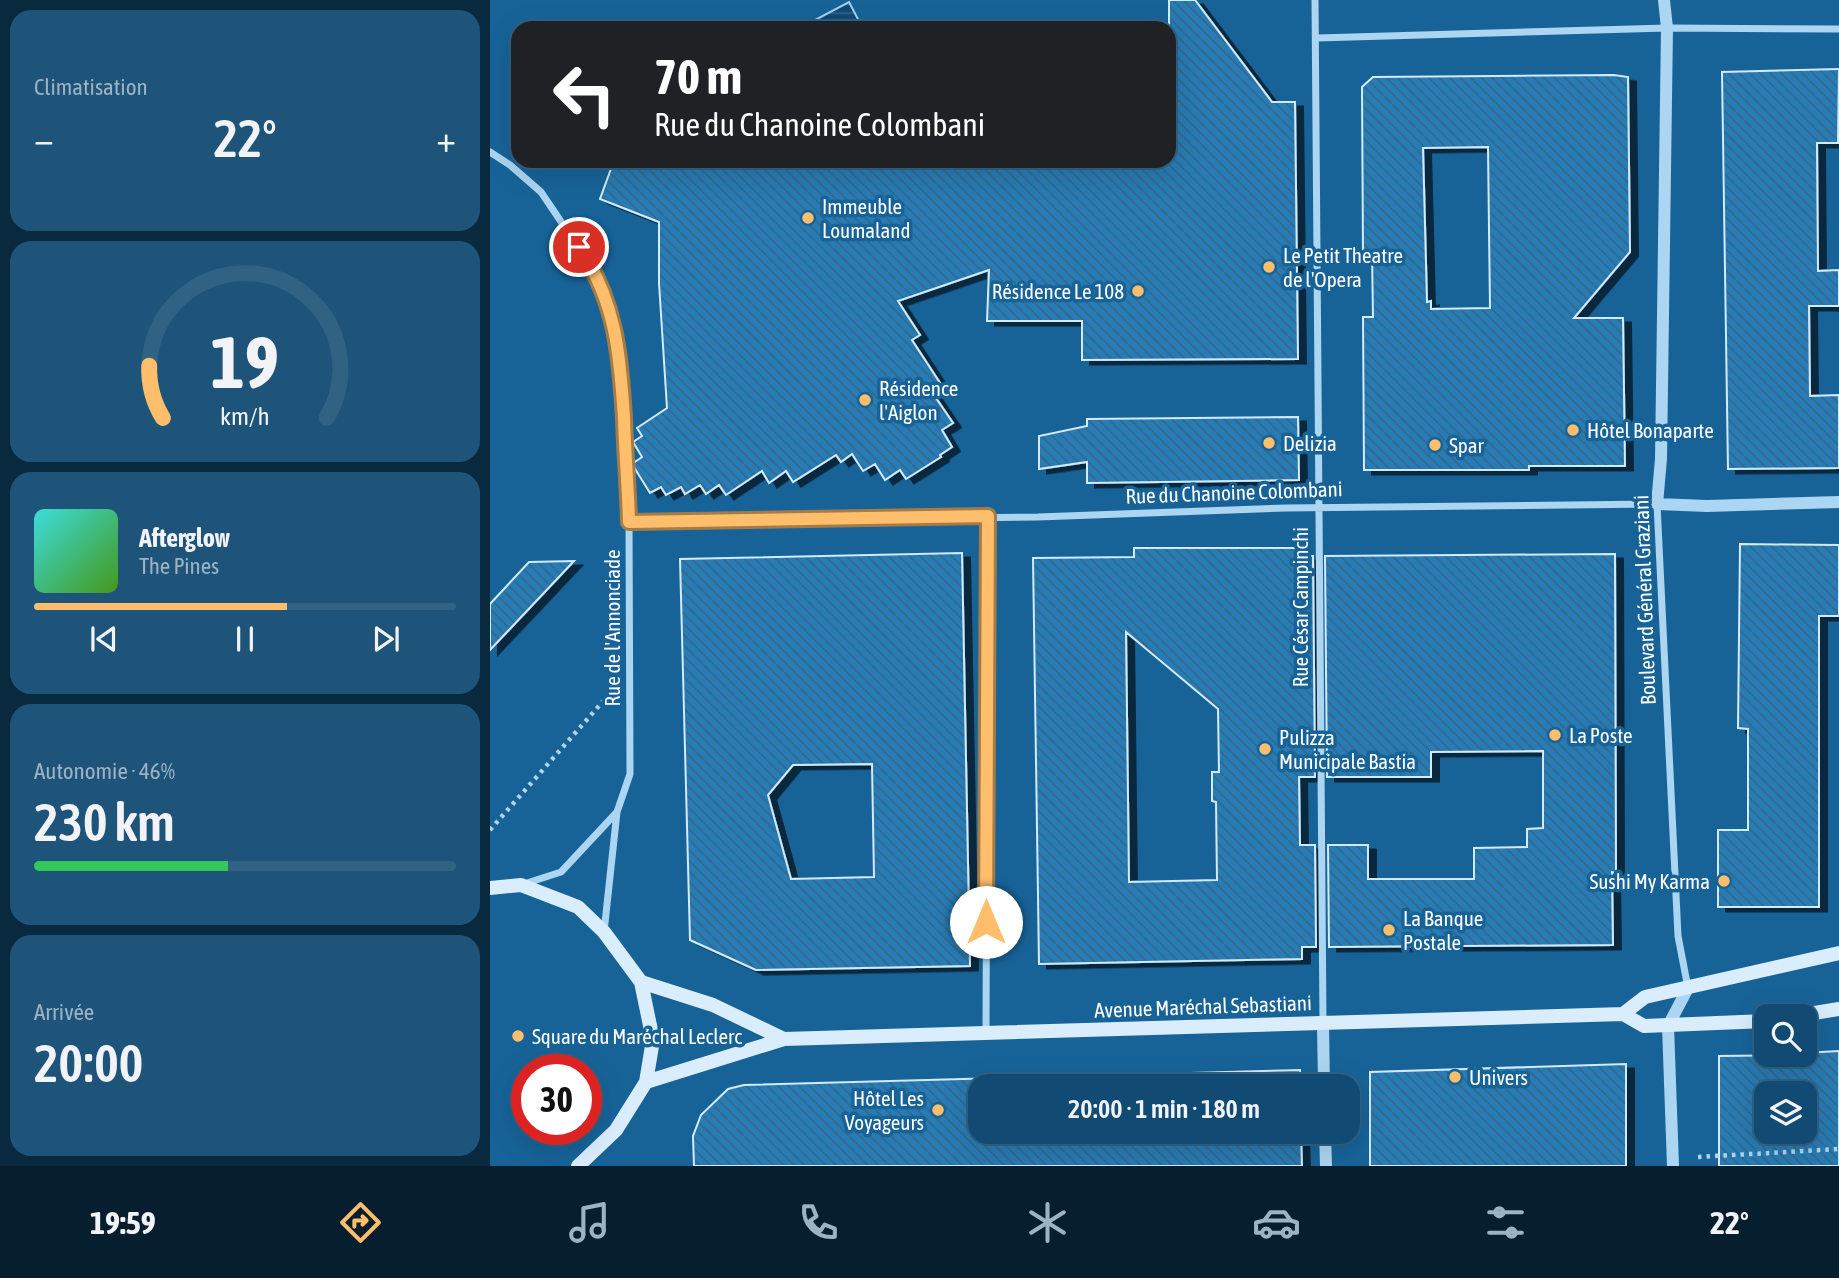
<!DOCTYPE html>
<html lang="fr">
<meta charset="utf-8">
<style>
:root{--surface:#114a72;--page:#1e547a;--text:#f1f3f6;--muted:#9cb3c4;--line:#306284;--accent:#ffbe6b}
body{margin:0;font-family:"Asap Condensed",sans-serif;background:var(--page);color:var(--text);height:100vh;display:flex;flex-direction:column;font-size:26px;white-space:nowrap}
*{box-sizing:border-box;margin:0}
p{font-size:23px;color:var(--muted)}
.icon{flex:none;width:38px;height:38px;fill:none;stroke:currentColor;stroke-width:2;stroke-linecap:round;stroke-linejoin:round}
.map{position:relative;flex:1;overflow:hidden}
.drawer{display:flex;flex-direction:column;gap:10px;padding:10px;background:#09293f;width:490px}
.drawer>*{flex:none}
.guide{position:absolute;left:21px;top:21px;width:665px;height:147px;border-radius:21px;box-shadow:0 7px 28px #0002,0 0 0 2px var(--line);background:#202124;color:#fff;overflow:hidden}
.buttons{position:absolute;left:1264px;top:1004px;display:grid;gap:14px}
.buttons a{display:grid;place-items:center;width:63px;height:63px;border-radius:14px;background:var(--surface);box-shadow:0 7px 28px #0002,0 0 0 2px var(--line);font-size:35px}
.speed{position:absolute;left:21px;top:1054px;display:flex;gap:14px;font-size:35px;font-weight:700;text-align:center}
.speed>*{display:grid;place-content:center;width:91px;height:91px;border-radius:50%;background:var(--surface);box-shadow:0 7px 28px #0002,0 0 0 2px var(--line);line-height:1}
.speed .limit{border:10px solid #d22;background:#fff;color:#111}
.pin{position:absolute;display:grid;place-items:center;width:60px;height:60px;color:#fff;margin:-30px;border:4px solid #fff;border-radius:50%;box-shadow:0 2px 7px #0007}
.me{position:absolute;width:77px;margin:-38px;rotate:0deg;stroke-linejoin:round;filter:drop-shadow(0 0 5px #0008)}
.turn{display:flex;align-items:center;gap:24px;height:147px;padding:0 28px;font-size:32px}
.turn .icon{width:91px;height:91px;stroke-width:2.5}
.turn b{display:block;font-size:49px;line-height:60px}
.big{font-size:52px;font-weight:600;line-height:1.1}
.drawer .tile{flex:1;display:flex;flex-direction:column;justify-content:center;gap:10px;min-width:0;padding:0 24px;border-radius:21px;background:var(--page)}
.drawer .dial{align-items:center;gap:0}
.dial svg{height:182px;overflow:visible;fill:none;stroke:var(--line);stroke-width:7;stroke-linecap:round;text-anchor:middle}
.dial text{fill:var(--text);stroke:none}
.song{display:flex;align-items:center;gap:21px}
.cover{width:84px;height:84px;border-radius:10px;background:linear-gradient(135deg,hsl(180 70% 55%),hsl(100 70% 35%))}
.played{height:7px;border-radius:4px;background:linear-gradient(90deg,var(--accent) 60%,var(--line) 60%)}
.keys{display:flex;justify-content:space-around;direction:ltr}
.heat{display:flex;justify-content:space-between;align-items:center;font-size:38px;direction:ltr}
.charge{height:10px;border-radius:5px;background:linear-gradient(90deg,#34c759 46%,var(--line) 0)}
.trip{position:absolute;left:478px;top:1074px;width:392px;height:70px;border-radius:21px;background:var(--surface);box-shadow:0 7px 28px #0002,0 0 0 2px var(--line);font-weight:600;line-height:70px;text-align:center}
.dock{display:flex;height:112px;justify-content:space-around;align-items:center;background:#071e2e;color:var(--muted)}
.dock .icon{width:49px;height:49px}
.dock .on{color:var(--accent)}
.dock b{font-size:32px;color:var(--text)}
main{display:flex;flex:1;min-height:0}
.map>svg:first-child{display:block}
.water{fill:url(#water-rules);stroke:#9dd3f4;stroke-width:2}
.building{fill:url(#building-back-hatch);stroke:#d2ebfc;stroke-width:2;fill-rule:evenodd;filter:url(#shadow)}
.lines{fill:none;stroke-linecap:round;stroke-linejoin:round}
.path{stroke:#abd5f1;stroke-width:4.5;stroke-dasharray:3.5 5;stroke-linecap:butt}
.minor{stroke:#abd5f1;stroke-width:7}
.tertiary{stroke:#abd5f1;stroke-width:12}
.secondary{stroke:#d9edfc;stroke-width:14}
.route-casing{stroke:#a67c46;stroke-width:18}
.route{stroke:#ffbe6b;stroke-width:12}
.poi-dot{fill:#ffbe6b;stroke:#176398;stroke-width:2.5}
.labels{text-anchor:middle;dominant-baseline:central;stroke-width:7;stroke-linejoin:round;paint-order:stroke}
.poi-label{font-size:21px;fill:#fff;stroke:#176398;text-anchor:start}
.street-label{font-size:21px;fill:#fff;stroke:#176398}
</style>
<main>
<section class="drawer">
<div class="tile"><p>Climatisation</p>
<div class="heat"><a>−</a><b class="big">22°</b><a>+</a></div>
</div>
<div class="tile dial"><svg viewBox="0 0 100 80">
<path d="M14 69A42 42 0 1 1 86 69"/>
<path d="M14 69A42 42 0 0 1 8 46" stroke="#ffbe6b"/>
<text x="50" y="56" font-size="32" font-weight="700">19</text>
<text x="50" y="72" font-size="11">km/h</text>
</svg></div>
<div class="tile">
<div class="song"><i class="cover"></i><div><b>Afterglow</b><p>The Pines</p></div></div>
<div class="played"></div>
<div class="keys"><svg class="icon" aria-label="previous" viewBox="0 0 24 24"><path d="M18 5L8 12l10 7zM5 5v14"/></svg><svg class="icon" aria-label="pause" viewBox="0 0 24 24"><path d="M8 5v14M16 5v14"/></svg><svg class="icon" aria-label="next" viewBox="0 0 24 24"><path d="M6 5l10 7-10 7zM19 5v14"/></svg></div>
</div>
<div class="tile"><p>Autonomie · 46%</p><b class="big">230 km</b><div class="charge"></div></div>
<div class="tile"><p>Arrivée</p><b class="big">20:00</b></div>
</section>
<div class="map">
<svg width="1349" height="1166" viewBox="0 0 1349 1166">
<defs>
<pattern id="water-rules" width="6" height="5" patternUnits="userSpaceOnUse" patternTransform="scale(1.75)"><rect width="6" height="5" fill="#0f4a75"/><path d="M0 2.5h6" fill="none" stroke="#33658a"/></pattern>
<pattern id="building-back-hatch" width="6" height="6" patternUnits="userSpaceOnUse" patternTransform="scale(1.75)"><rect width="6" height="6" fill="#267cb6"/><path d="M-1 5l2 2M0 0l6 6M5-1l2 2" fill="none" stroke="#376686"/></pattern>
<filter id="shadow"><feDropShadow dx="8" dy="4.5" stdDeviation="0" flood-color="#0009"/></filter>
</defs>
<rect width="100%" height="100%" fill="#176398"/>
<path class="water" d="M 359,2 L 370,23 L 361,28 L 310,28 Z"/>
<path class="building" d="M 679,0 L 705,0 L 782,102 L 805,102 L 808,359 L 592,360 L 592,321 L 497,321 L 499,270 L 408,301 L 430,335 L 422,340 L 452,386 L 442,392 L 463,423 L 452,430 L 462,447 L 450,455 L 451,457 L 416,479 L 410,470 L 395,480 L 385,464 L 373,471 L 362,454 L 351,462 L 346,455 L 303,482 L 296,471 L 279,483 L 272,471 L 236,495 L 229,485 L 216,494 L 210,485 L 195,494 L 191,487 L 176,495 L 171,487 L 160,493 L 142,464 L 152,457 L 143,442 L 152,436 L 147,428 L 177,408 L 169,283 L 169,222 L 110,199 L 122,166 L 200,169 L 201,161 L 679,161 Z
M 1349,69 L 1348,143 L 1327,143 L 1328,271 L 1349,270 L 1349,306 L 1319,306 L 1320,396 L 1349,395 L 1349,468 L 1238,469 L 1232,72 Z
M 1124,75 L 1138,77 L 1140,252 L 1084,318 L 1133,318 L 1135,466 L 1039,466 L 1039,470 L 874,470 L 873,317 L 883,317 L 882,253 L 873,254 L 872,87 L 883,77 ZM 998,147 L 1000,308 L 941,309 L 941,301 L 937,302 L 933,148 Z
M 808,417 L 809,480 L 597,483 L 597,462 L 549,469 L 549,436 L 597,426 L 597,419 Z
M 1250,544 L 1349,545 L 1349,616 L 1329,616 L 1329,907 L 1228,907 L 1228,830 L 1258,830 L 1258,729 L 1248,728 Z
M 644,548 L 808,548 L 808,556 L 823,556 L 825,777 L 809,777 L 810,845 L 825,845 L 826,947 L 812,947 L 812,959 L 549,964 L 543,558 L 644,557 ZM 636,632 L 728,709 L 729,772 L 722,772 L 722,801 L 726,802 L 727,880 L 639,882 Z
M 472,553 L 480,966 L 266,970 L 200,940 L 190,559 ZM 382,764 L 384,877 L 301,879 L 278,795 L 303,765 Z
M 1125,554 L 1126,873 L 1122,872 L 1123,945 L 839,947 L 838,845 L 878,845 L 878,879 L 984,879 L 984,848 L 1037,847 L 1037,829 L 1053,828 L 1053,751 L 941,752 L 941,777 L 837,777 L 835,556 Z
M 84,561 L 0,650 L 0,604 L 39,562 Z
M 1349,1051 L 1349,1166 L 1229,1166 L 1229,1056 L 1314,1055 L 1314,1053 ZM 1276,1094 L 1314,1094 L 1314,1132 L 1276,1132 Z
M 1136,1064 L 1136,1166 L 880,1166 L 880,1072 Z
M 810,1070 L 810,1087 L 490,1087 L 490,1132 L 811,1132 L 812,1166 L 204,1166 L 203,1136 L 211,1115 L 238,1089 L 254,1085 Z"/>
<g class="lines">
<path class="path" d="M 0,830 L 115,699
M 56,1043 L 136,1041
M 1208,1157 L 1349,1149"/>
<path class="minor" d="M 825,0 L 833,1023
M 827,38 L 1177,28 L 1349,29
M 0,152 L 20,165 L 51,192 L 101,266 L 122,315 L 130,358 L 139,522 L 140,774 L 127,812 L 114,932
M 139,522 L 548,517 L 796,508 L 1167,504 L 1188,936 L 1198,988
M 34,884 L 71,872 L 127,812
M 496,1033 L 498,516"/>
<path class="tertiary" d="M 1174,0 L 1177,28 L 1171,459 L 1167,504 L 1217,506 L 1349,502
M 833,1024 L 834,1087
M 835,1132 L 836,1166
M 1183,1166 L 1178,1026 L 1198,988"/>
<path class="secondary" d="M 0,888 L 31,885 L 88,907 L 114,932 L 151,982 L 163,1040 L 156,1082 L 126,1130 L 88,1166
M 151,982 L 223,1005 L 294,1039
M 1133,1014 L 1155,997 L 1349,953
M 1300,1017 L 1349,1009
M 156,1082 L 294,1039 L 1133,1014 L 1154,1026 L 1276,1021"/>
</g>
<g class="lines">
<defs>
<path id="route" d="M 89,247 C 126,301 130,355 134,418 C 135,453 138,487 139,522 L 498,516 L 496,922"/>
</defs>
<use href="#route" class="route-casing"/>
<use href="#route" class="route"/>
</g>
<g class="poi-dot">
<circle cx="318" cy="218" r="7"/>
<circle cx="779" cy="267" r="7"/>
<circle cx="648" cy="291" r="7"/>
<circle cx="375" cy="400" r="7"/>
<circle cx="1083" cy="430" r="7"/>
<circle cx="779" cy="443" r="7"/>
<circle cx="945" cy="445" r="7"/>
<circle cx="1065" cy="735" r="7"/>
<circle cx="775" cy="749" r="7"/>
<circle cx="1234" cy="881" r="7"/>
<circle cx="899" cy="930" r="7"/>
<circle cx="28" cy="1036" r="7"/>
<circle cx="965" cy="1077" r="7"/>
<circle cx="448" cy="1110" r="7"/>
</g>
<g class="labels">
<g class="poi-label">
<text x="332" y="206">Immeuble<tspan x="332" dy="24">Loumaland</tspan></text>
<text x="793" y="255">Le Petit Theatre<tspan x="793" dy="24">de l'Opera</tspan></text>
<text x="634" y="291" text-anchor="end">Résidence Le 108</text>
<text x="389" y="388">Résidence<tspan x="389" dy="24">l'Aiglon</tspan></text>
<text x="1097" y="430">Hôtel Bonaparte</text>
<text x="793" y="443">Delizia</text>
<text x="959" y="445">Spar</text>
<text x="1079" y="735">La Poste</text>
<text x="789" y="737">Pulizza<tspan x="789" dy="24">Municipale Bastia</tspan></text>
<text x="1220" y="881" text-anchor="end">Sushi My Karma</text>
<text x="913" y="918">La Banque<tspan x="913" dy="24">Postale</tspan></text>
<text x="42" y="1036">Square du Maréchal Leclerc</text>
<text x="979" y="1077">Univers</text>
<text x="434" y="1098" text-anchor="end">Hôtel Les<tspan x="434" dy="24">Voyageurs</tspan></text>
</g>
<g class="street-label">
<text transform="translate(744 492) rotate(-2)">Rue du Chanoine Colombani</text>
<text transform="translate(1154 600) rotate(-92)">Boulevard Général Graziani</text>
<text transform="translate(810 607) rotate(-90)">Rue César Campinchi</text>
<text transform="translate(122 628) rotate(-90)">Rue de l'Annonciade</text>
<text transform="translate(713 1006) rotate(-2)">Avenue Maréchal Sebastiani</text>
</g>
</g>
</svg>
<div class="buttons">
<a><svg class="icon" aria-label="search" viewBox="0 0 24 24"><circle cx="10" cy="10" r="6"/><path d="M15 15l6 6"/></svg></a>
<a><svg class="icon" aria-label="layers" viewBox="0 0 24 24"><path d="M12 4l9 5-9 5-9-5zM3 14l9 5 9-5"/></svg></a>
</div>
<div class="speed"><div class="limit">30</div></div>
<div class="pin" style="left:89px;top:247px;background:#d93025"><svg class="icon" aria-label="arrive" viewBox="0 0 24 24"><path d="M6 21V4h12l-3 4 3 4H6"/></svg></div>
<svg class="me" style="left:496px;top:922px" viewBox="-20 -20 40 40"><circle r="19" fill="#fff"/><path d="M0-13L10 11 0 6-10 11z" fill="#ffbe6b"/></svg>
<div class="trip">20:00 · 1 min · 180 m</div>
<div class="guide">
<div class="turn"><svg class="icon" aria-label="left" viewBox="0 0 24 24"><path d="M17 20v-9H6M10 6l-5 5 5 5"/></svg><div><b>70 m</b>Rue du Chanoine Colombani</div></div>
</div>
</div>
</main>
<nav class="dock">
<b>19:59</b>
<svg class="icon on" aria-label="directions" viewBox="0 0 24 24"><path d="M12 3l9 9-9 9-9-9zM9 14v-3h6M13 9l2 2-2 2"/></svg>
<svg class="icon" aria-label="music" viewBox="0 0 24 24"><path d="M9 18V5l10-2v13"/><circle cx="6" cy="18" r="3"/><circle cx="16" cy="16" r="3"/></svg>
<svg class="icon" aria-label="phone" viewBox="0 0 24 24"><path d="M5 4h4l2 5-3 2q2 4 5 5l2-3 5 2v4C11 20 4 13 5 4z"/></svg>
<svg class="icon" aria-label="climate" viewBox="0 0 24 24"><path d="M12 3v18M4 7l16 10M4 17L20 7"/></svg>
<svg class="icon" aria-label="car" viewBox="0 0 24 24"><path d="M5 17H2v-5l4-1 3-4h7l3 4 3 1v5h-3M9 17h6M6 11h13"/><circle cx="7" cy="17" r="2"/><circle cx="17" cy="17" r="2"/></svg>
<svg class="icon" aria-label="filters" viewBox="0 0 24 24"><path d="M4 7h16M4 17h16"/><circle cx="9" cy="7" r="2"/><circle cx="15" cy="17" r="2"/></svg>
<b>22°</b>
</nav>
